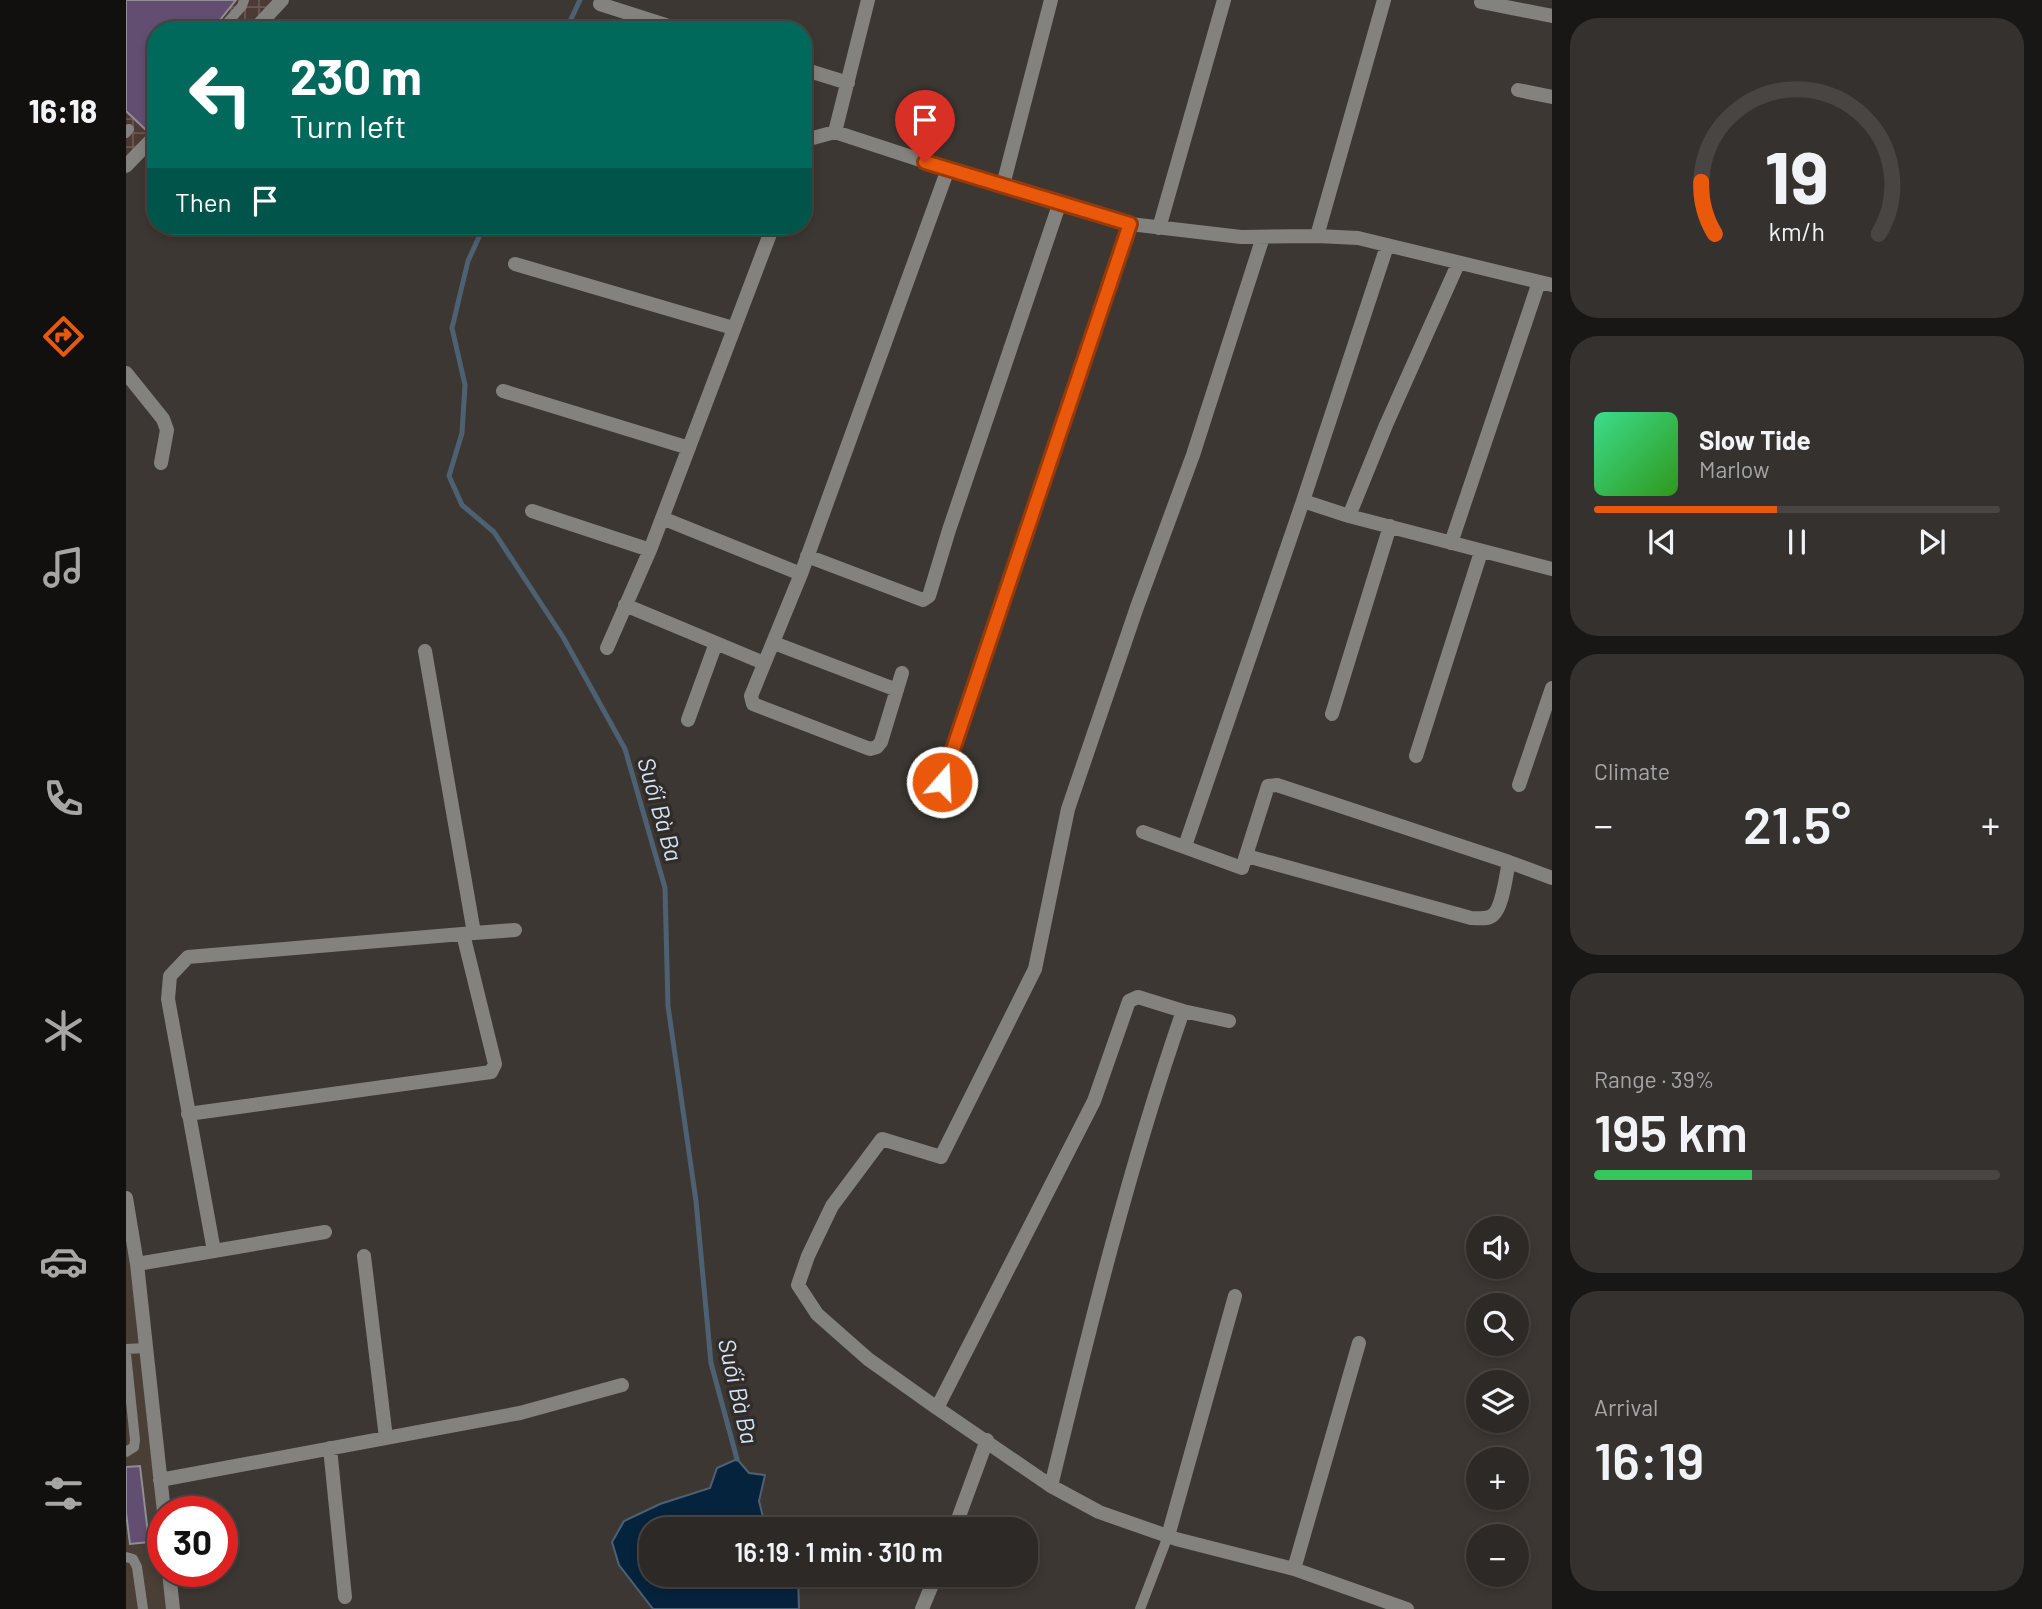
<!DOCTYPE html>
<meta charset="utf-8">
<style>
:root{--surface:#2d2926;--page:#35312e;--text:#f1f3f6;--muted:#a7a6a7;--line:#484543;--accent:#ea580c}
body{margin:0;font-family:Barlow,sans-serif;background:var(--page);color:var(--text);height:100vh;display:flex;flex-direction:column;font-size:26px;white-space:nowrap}
*{box-sizing:border-box;margin:0}
p{font-size:23px;color:var(--muted)}
.icon{flex:none;width:38px;height:38px;fill:none;stroke:currentColor;stroke-width:2;stroke-linecap:round;stroke-linejoin:round}
.map{position:relative;flex:1;overflow:hidden}
.details{display:flex;flex-direction:column;gap:18px;padding:18px;background:#191715;width:490px}
.details>*{flex:none}
.top-card{position:absolute;left:21px;top:21px;width:665px;height:214px;border-radius:28px;box-shadow:0 4px 10px #0003,0 0 0 2px var(--line);background:#00695c;color:#fff;overflow:hidden}
.tools{position:absolute;left:1340px;top:1216px;display:grid;gap:14px}
.tools a{display:grid;place-items:center;width:63px;height:63px;border-radius:50%;background:var(--surface);box-shadow:0 4px 10px #0003,0 0 0 2px var(--line);font-size:35px}
.speed{position:absolute;left:21px;top:1496px;display:flex;gap:14px;font-size:35px;font-weight:700;text-align:center}
.speed>*{display:grid;place-content:center;width:91px;height:91px;border-radius:50%;background:var(--surface);box-shadow:0 4px 10px #0003,0 0 0 2px var(--line);line-height:1}
.speed .limit{border:10px solid #d22;background:#fff;color:#111}
.pin{position:absolute;display:grid;place-items:center;width:60px;height:60px;color:#fff;margin:-72px -30px;border-radius:50% 50% 50% 0;rotate:-45deg;box-shadow:0 0 7px #0007}
.pin .icon{rotate:45deg}
.me{position:absolute;width:77px;margin:-38px;rotate:19deg;stroke-linejoin:round;filter:drop-shadow(0 0 5px #0008)}
.turn{display:flex;align-items:center;gap:24px;height:147px;padding:0 28px;font-size:32px}
.turn .icon{width:91px;height:91px;stroke-width:2.5}
.turn b{display:block;font-size:49px;line-height:60px}
.then{display:flex;align-items:center;height:66px;padding:0 28px;background:#0003;gap:14px;font-size:26px}
.big{font-size:52px;font-weight:600;line-height:1.1}
.details .tile{flex:1;display:flex;flex-direction:column;justify-content:center;gap:10px;min-width:0;padding:0 24px;border-radius:28px;background:var(--page)}
.details .dial{align-items:center;gap:0}
.dial svg{height:182px;overflow:visible;fill:none;stroke:var(--line);stroke-width:7;stroke-linecap:round;text-anchor:middle}
.dial text{fill:var(--text);stroke:none}
.song{display:flex;align-items:center;gap:21px}
.cover{width:84px;height:84px;border-radius:10px;background:linear-gradient(135deg,hsl(150 70% 55%),hsl(110 70% 35%))}
.played{height:7px;border-radius:4px;background:linear-gradient(90deg,var(--accent) 45%,var(--line) 45%)}
.keys{display:flex;justify-content:space-around;direction:ltr}
.heat{display:flex;justify-content:space-between;align-items:center;font-size:38px;direction:ltr}
.charge{height:10px;border-radius:5px;background:linear-gradient(90deg,#34c759 39%,var(--line) 0)}
.trip{position:absolute;left:513px;top:1517px;width:399px;height:70px;border-radius:28px;background:var(--surface);box-shadow:0 4px 10px #0003,0 0 0 2px var(--line);font-weight:600;line-height:70px;text-align:center}
main{display:flex;flex:1;min-height:0}
.menu{display:flex;flex-direction:column;width:126px;justify-content:space-around;align-items:center;background:#12100f;color:var(--muted)}
.menu .icon{width:49px;height:49px}
.menu .selected{color:var(--accent)}
.menu b{font-size:32px;color:var(--text)}
.map>svg:first-child{display:block}
.industrial{fill:url(#industrial-grid)}
.built{fill:#493f36}
.water{fill:#06233d;stroke:#4e6172;stroke-width:2}
.lines{fill:none;stroke-linecap:round;stroke-linejoin:round}
.stream{stroke:#4e6172;stroke-width:5}
.building{fill:#624e70;stroke:#908d93;stroke-width:2}
.lane{stroke:#83827f;stroke-width:10}
.street{stroke:#83827f;stroke-width:14}
.route-casing{stroke:#983908;stroke-width:18}
.route{stroke:#ea580c;stroke-width:12}
.labels{text-anchor:middle;dominant-baseline:central;stroke-width:7;stroke-linejoin:round;paint-order:stroke}
.water-label{font-size:24px;font-style:italic;fill:#d0e4f9;stroke:#312c28}
</style>
<main>
<nav class="menu">
<b>16:18</b>
<svg class="icon selected" aria-label="directions" viewBox="0 0 24 24"><path d="M12 3l9 9-9 9-9-9zM9 14v-3h6M13 9l2 2-2 2"/></svg>
<svg class="icon" aria-label="music" viewBox="0 0 24 24"><path d="M9 18V5l10-2v13"/><circle cx="6" cy="18" r="3"/><circle cx="16" cy="16" r="3"/></svg>
<svg class="icon" aria-label="phone" viewBox="0 0 24 24"><path d="M5 4h4l2 5-3 2q2 4 5 5l2-3 5 2v4C11 20 4 13 5 4z"/></svg>
<svg class="icon" aria-label="climate" viewBox="0 0 24 24"><path d="M12 3v18M4 7l16 10M4 17L20 7"/></svg>
<svg class="icon" aria-label="car" viewBox="0 0 24 24"><path d="M5 17H2v-5l4-1 3-4h7l3 4 3 1v5h-3M9 17h6M6 11h13"/><circle cx="7" cy="17" r="2"/><circle cx="17" cy="17" r="2"/></svg>
<svg class="icon" aria-label="filters" viewBox="0 0 24 24"><path d="M4 7h16M4 17h16"/><circle cx="9" cy="7" r="2"/><circle cx="15" cy="17" r="2"/></svg>
</nav>
<div class="map">
<svg width="1426" height="1609" viewBox="0 0 1426 1609">
<defs>
<pattern id="industrial-grid" width="8" height="8" patternUnits="userSpaceOnUse" patternTransform="scale(1.75)"><rect width="8" height="8" fill="#4e3a35"/><path d="M0 4h8M4 0v8" fill="none" stroke="#685753"/></pattern>
</defs>
<rect width="100%" height="100%" fill="#3c3732"/>
<path class="industrial" d="M 0,0 L 151,0 L 122,30 L 30,30 L 30,129 L 0,161 Z"/>
<path class="built" d="M 0,1233 L 14,1348 L 41,1609 L 0,1609 Z"/>
<path class="water" d="M 611,1459 L 623,1473 L 639,1475 L 633,1501 L 640,1529 L 525,1530 L 525,1575 L 672,1575 L 673,1609 L 527,1609 L 493,1565 L 486,1542 L 498,1521 L 534,1504 L 584,1488 L 591,1468 Z"/>
<g class="lines">
<path class="stream" d="M 440,30 L 454,0
M 358,226 L 342,261 L 326,328 L 339,385 L 336,433 L 323,476 L 336,505 L 368,532 L 437,637 L 499,749 L 539,888 L 542,1006 L 570,1201 L 585,1363 L 611,1459"/>
</g>
<path class="building" d="M 0,0 L 110,0 L 86,30 L 30,30 L 30,117 L 19,129 L 0,111 Z
M 14,1466 L 23,1542 L 4,1544 L 0,1513 L 0,1467 Z"/>
<g class="lines">
<path class="lane" d="M 95,30 L 116,6 L 118,0
M 0,133 L 3,129
M 0,1349 L 20,1348
M 0,1354 L 9,1440 L 8,1447 L 0,1452
M 0,1557 L 7,1559 L 11,1567 L 17,1609
M 1014,1609 L 1042,1536"/>
<path class="street" d="M 1355,2 L 1426,16
M 474,4 L 555,30
M 128,30 L 156,0
M 677,69 L 722,83
M 1392,90 L 1426,97
M 709,132 L 742,0
M 677,147 L 683,139 L 709,132 L 822,169 L 1004,224 L 1115,237 L 1191,236 L 1232,238 L 1426,285
M 0,166 L 30,135
M 877,185 L 925,0
M 1033,228 L 1098,0
M 1191,236 L 1258,0
M 389,264 L 607,328
M 0,373 L 37,419 L 41,430 L 35,463
M 377,391 L 563,448
M 1177,501 L 1223,516 L 1260,425 L 1332,264
M 406,511 L 524,550 L 647,226
M 1223,516 L 1426,569
M 536,518 L 675,574
M 1325,543 L 1413,282
M 681,556 L 797,600 L 803,596 L 823,530 L 934,202
M 499,605 L 638,663
M 648,643 L 771,690
M 481,648 L 524,550
M 776,673 L 755,742 L 751,747 L 744,749 L 627,704 L 625,696 L 675,574 L 822,169
M 1206,714 L 1264,526
M 562,720 L 590,643
M 1290,756 L 1355,552
M 1393,785 L 1426,688
M 807,808 L 1004,224
M 1017,832 L 1116,868 L 1142,786 L 1151,785 L 1383,862 L 1426,878
M 1059,846 L 1177,501 L 1261,246
M 1121,856 L 1345,918 C 1352,918 1361,920 1367,915 C 1377,907 1380,874 1383,862
M 348,933 L 389,930
M 1103,1021 L 1057,1011 L 1012,997 L 1003,1001 L 968,1101 L 811,1408 L 925,1486 L 973,1512 L 1050,1539 L 1168,1569 L 1281,1609
M 62,1114 L 365,1072 L 369,1064 L 337,934
M 0,1198 L 11,1264
M 88,1251 L 199,1232
M 238,1256 L 260,1438
M 811,1408 L 742,1359 L 691,1314 L 672,1285 L 682,1256 L 706,1206 L 756,1139 L 815,1157 L 909,969 L 942,809 L 1011,607 L 1067,455 L 1137,237
M 204,1448 L 219,1597
M 34,1480 L 394,1413 L 496,1385
M 925,1486 C 964,1326 1003,1166 1057,1011
M 38,1512 L 11,1264 L 88,1251 L 42,999 L 44,976 L 62,957 L 348,933 L 299,651
M 828,1530 L 861,1440
M 1042,1536 L 1109,1296
M 1168,1569 L 1233,1343
M 43,1572 L 47,1609
M 796,1609 L 810,1575"/>
</g>
<g class="lines">
<defs>
<path id="route" d="M 799,162 L 1004,224 L 816,782"/>
</defs>
<use href="#route" class="route-casing"/>
<use href="#route" class="route"/>
</g>
<g class="labels">
<g class="water-label">
<text transform="translate(535 809) rotate(74)">Suối Bà Ba</text>
<text transform="translate(613 1391) rotate(77)">Suối Bà Ba</text>
</g>
</g>
</svg>
<div class="tools">
<a><svg class="icon" aria-label="sound" viewBox="0 0 24 24"><path d="M4 9h4l5-4v14l-5-4H4zM17 9q2 3 0 6"/></svg></a>
<a><svg class="icon" aria-label="search" viewBox="0 0 24 24"><circle cx="10" cy="10" r="6"/><path d="M15 15l6 6"/></svg></a>
<a><svg class="icon" aria-label="layers" viewBox="0 0 24 24"><path d="M12 4l9 5-9 5-9-5zM3 14l9 5 9-5"/></svg></a>
<a>+</a>
<a>−</a>
</div>
<div class="speed"><div class="limit">30</div></div>
<div class="pin" style="left:799px;top:162px;background:#d93025"><svg class="icon" aria-label="arrive" viewBox="0 0 24 24"><path d="M6 21V4h12l-3 4 3 4H6"/></svg></div>
<svg class="me" style="left:816px;top:782px" viewBox="-20 -20 40 40"><circle r="17" fill="#ea580c" stroke="#fff" stroke-width="3"/><path d="M0-11L8 9 0 5-8 9z" fill="#fff"/></svg>
<div class="trip">16:19 · 1 min · 310 m</div>
<div class="top-card">
<div class="turn"><svg class="icon" aria-label="left" viewBox="0 0 24 24"><path d="M17 20v-9H6M10 6l-5 5 5 5"/></svg><div><b>230 m</b>Turn left</div></div>
<div class="then">Then<svg class="icon" aria-label="arrive" viewBox="0 0 24 24"><path d="M6 21V4h12l-3 4 3 4H6"/></svg></div>
</div>
</div>
<section class="details">
<div class="tile dial"><svg viewBox="0 0 100 80">
<path d="M14 69A42 42 0 1 1 86 69"/>
<path d="M14 69A42 42 0 0 1 8 46" stroke="#ea580c"/>
<text x="50" y="56" font-size="32" font-weight="700">19</text>
<text x="50" y="72" font-size="11">km/h</text>
</svg></div>
<div class="tile">
<div class="song"><i class="cover"></i><div><b>Slow Tide</b><p>Marlow</p></div></div>
<div class="played"></div>
<div class="keys"><svg class="icon" aria-label="previous" viewBox="0 0 24 24"><path d="M18 5L8 12l10 7zM5 5v14"/></svg><svg class="icon" aria-label="pause" viewBox="0 0 24 24"><path d="M8 5v14M16 5v14"/></svg><svg class="icon" aria-label="next" viewBox="0 0 24 24"><path d="M6 5l10 7-10 7zM19 5v14"/></svg></div>
</div>
<div class="tile"><p>Climate</p>
<div class="heat"><a>−</a><b class="big">21.5°</b><a>+</a></div>
</div>
<div class="tile"><p>Range · 39%</p><b class="big">195 km</b><div class="charge"></div></div>
<div class="tile"><p>Arrival</p><b class="big">16:19</b></div>
</section>
</main>
